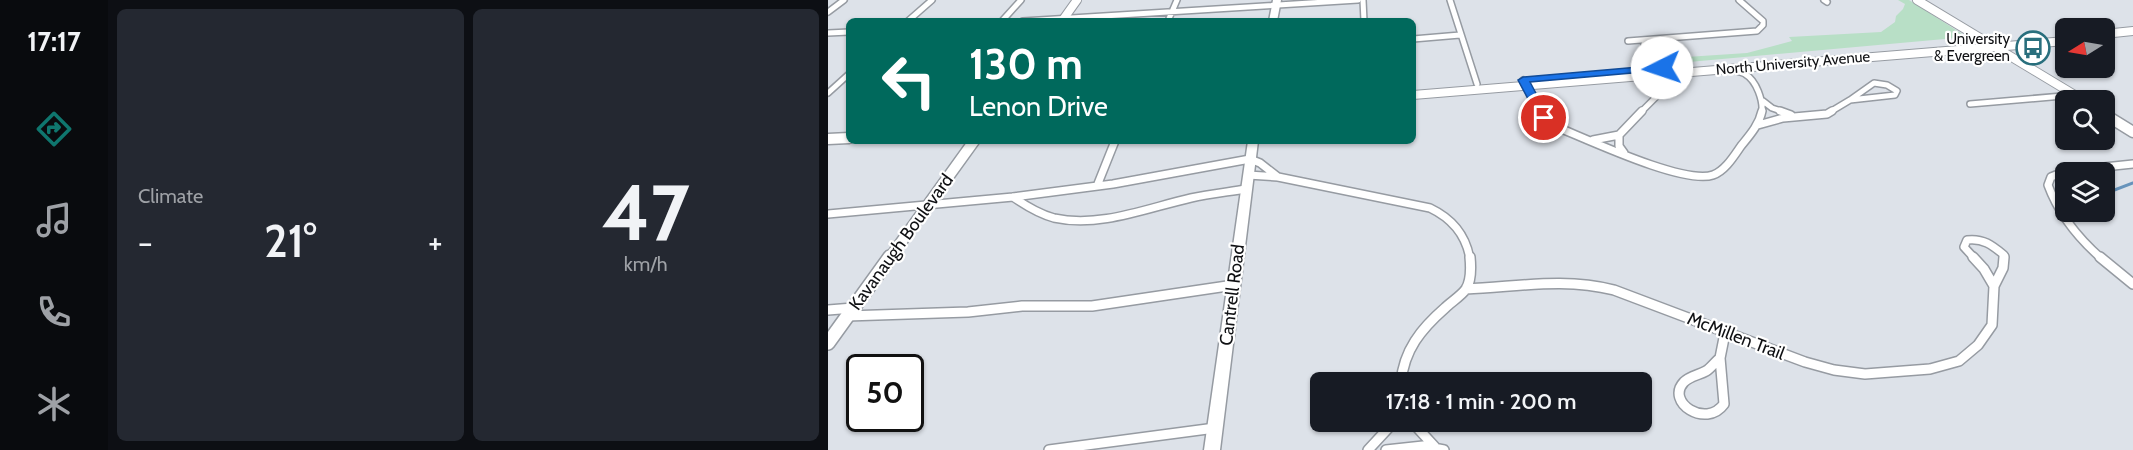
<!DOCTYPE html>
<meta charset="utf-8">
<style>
:root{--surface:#171b24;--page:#242831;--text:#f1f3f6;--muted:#9ea1a6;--accent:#0f766e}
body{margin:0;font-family:Cabin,sans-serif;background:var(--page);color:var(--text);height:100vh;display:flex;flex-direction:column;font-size:22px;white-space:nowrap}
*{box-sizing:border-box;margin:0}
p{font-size:20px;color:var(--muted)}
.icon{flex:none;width:33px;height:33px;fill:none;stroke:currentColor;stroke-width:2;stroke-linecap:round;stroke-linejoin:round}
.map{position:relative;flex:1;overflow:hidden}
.side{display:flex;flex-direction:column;gap:9px;padding:9px;background:#0d0f14;width:720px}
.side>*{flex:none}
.hud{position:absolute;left:18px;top:18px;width:570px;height:126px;border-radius:9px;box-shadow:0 2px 4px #0004;background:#00695c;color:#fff;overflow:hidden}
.needle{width:39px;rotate:259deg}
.fabs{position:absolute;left:1227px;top:18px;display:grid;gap:12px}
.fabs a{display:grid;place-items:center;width:60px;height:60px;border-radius:9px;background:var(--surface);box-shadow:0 2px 4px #0004;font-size:30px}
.speed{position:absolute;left:18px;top:354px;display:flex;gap:12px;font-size:30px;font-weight:700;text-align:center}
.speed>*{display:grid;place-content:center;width:78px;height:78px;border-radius:50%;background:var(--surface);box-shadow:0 2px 4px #0004;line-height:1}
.speed .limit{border:3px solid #111;border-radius:9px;background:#fff;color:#111}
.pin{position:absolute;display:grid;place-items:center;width:51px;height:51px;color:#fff;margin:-26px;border:3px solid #fff;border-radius:50%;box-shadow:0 2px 6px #0007}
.me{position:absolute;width:66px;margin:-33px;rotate:266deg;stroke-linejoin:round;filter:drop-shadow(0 0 4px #0008)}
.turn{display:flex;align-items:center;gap:21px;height:126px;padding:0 24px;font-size:27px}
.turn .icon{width:78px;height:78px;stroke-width:2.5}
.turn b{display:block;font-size:42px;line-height:51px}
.big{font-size:45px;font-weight:600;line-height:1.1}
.side .card{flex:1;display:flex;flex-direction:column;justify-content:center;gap:9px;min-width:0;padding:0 21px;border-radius:9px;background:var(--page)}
.side .dial{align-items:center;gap:0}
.dial b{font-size:78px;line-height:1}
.heat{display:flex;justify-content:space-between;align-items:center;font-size:33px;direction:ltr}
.side .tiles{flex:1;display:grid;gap:9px;grid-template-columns:repeat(2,1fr)}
.trip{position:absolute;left:482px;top:372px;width:342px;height:60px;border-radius:9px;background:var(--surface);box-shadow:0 2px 4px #0004;font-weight:600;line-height:60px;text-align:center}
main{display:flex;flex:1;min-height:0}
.dock{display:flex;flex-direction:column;width:108px;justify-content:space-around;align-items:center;background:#090b0e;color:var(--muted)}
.dock .icon{width:42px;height:42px}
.dock .on{color:var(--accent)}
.dock b{font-size:27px;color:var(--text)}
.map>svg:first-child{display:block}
.green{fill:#b8dfc6}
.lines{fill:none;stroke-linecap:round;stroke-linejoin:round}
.stream{stroke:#6793bb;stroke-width:3}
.minor-far2-casing{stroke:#969ba2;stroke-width:8}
.minor-far1-casing{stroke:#969ba2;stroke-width:10}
.minor-casing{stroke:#969ba2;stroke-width:12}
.tertiary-far2-casing{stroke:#969ba2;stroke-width:10}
.tertiary-far1-casing{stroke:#969ba2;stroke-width:13}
.tertiary-casing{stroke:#969ba2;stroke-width:16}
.secondary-casing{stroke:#969ba2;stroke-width:10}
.primary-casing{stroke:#969ba2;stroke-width:3}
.minor-far2{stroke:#fff;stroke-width:5}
.minor-far1{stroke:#fff;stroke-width:7}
.minor{stroke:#fff;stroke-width:9}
.tertiary-far2{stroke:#fff;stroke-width:8}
.tertiary-far1{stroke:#fff;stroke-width:10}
.tertiary{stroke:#fff;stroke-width:13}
.secondary{stroke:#fff;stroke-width:8}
.primary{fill:#fff;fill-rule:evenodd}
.route{fill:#1a73e8;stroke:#114b97;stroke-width:1.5}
.labels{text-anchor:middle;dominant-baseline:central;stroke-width:4.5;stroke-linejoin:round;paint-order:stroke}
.far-poi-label{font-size:15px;fill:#0f1013;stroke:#fff;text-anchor:end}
.far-street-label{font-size:15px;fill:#0f1013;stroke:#fff}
.street-label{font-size:18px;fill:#0f1013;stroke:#fff}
</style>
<main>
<nav class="dock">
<b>17:17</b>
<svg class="icon on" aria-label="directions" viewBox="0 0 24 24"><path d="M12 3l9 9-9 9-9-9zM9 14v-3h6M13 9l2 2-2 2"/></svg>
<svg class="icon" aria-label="music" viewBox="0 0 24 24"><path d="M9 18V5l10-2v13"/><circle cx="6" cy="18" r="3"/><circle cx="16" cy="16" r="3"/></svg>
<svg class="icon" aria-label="phone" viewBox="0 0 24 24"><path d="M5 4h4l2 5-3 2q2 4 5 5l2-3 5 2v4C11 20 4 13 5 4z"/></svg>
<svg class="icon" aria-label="climate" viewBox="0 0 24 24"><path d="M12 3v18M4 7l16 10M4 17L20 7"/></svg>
</nav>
<section class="side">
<div class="tiles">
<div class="card"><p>Climate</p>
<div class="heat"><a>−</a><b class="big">21°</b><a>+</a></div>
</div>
<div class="card dial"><b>47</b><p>km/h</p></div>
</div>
</section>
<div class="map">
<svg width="1305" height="450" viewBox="0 0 1305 450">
<rect width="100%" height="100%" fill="#dde2e9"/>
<path class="green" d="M 1070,0 L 1081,0 L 1139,37 L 850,63 L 843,58 L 919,53 L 964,41 L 961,37 L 1053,32 L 1067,22 L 1068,16 L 1075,9 L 1077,4 Z"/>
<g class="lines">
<path class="stream" d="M 1276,194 L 1305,183"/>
<defs>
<path id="minor-far2" d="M 535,0 L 536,21
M 622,0 L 649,84
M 996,0 L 999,2
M 0,12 L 16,0
M 80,21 L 104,0
M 174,21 L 193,0
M 195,21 L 530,0
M 340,21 L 349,0
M 0,33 L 21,32
M 585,39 L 632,35
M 800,41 L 929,31 L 935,25 L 935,21 L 911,0
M 818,69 L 829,62 L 816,44 L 819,40 L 827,44 L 840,61 L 860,66
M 903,70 C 907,71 913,72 917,74 C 929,81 935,101 934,112
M 695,80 L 712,112
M 1046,83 L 1059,85 L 1069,91 L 1067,95 L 1022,100 Z
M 0,93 L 21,74
M 935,101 L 944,108 L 956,112
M 1142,104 L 1246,95
M 813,112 L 831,94 L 830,86 L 822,74
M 1002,112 L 1022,100"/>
<path id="minor-far1" d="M 711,111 L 724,125 C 757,138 855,185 885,175 C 897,171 906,156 913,146 C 922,135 931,125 934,111
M 952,111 L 963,115
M 930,125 L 955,118 L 999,114 L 1004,111
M 765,140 L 791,135
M 796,153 L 791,146 L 791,135 L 814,111
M 420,175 L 450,177 L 602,208 C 623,218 638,235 642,259
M 269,186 L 287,141
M 185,197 C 198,206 211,214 226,218 C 272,228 319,208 363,198 C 381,194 400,192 418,189
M 0,214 L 185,197 L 285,184 L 422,159 L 432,163 L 450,177
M 1147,259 L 1136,247 L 1139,240 C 1155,238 1164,245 1176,255 L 1176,259
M 1274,259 C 1250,238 1231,215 1220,185 L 1223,177 L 1238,171 L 1305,164"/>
<path id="minor" d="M 1145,257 L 1156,269 L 1166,286 L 1175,268 L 1176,257
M 1272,257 L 1305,284
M 638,289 C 689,287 736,277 786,290 L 977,362 L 1006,370 L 1037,374 L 1102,369 L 1131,361 L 1150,345 L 1164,325 L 1166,286
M 0,310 L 25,308
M 19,316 L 140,312 L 194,306 L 264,306 L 406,285
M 892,358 L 896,404 C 878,429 837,402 856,382 C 862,376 871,375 878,371 C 883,368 887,362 892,358 Z
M 892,358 L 897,333
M 573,382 C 576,350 593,329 617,308 C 623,302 633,296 638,289 C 643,281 643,267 642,257
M 584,422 L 607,447
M 221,450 L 387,428
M 540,450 L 566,422
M 558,450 L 595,446 L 616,450"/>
<path id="tertiary-far2" d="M 1089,0 L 1255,100
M 234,21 L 249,0"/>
<path id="tertiary-far1" d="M 1276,114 L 1305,132
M 0,139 L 21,138
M 61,259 L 146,141"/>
<path id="tertiary" d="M 0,343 L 62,257"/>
<path id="secondary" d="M 1276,34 L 1305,31
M 585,95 L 1238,41"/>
<path id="primary" d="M 445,0 L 453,0 L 449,21 L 441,21 Z
M 420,141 L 430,141 L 392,450 L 376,450 Z"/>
</defs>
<use href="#minor-far2" class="minor-far2-casing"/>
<use href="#minor-far1" class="minor-far1-casing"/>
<use href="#minor" class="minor-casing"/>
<use href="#tertiary-far2" class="tertiary-far2-casing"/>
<use href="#tertiary-far1" class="tertiary-far1-casing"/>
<use href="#tertiary" class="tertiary-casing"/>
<use href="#secondary" class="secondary-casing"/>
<use href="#primary" class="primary-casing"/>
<use href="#minor-far2" class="minor-far2"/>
<use href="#minor-far1" class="minor-far1"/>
<use href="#minor" class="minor"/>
<use href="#tertiary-far2" class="tertiary-far2"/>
<use href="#tertiary-far1" class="tertiary-far1"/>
<use href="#tertiary" class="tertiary"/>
<use href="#secondary" class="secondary"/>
<use href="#primary" class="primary"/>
</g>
<path class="route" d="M 834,65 L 838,66 L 838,70 L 702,82 L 721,118 L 716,122 L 710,118 L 690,80 L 695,77 Z"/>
<defs>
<symbol id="bus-ring" viewBox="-11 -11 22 22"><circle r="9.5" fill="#fff" stroke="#296f7d" stroke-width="1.5"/><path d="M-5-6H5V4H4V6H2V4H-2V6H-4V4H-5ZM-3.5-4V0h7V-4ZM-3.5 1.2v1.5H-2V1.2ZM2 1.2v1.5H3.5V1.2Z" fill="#296f7d"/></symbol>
</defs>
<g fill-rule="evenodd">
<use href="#bus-ring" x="1186" y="29" width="38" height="38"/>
</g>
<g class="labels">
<g class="far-poi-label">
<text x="1182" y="39">University<tspan x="1182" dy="17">&amp; Evergreen</tspan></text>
</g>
<g class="far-street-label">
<text transform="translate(965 63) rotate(-5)">North University Avenue</text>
</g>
<g class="street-label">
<text transform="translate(73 242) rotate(-54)">Kavanaugh Boulevard</text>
<text transform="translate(404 295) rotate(-83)">Cantrell Road</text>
<text transform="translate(908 336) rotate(21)">McMillen Trail</text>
</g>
</g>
</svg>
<div class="fabs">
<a><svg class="needle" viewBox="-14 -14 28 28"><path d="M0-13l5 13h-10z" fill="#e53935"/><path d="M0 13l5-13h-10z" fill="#9ea1a6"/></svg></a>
<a><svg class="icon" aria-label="search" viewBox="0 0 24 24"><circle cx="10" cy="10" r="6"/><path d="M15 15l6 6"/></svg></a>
<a><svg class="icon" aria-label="layers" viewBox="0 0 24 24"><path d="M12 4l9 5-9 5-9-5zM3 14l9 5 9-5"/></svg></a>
</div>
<div class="speed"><div class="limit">50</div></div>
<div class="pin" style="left:716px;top:118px;background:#d93025"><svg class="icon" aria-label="arrive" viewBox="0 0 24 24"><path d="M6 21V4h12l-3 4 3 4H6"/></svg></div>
<svg class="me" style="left:834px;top:68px" viewBox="-20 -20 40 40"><circle r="19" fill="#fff"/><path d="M0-13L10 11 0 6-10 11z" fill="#1a73e8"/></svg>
<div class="trip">17:18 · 1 min · 200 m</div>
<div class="hud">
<div class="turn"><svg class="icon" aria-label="left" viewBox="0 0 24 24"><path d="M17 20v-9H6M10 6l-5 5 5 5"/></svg><div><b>130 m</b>Lenon Drive</div></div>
</div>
</div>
</main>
